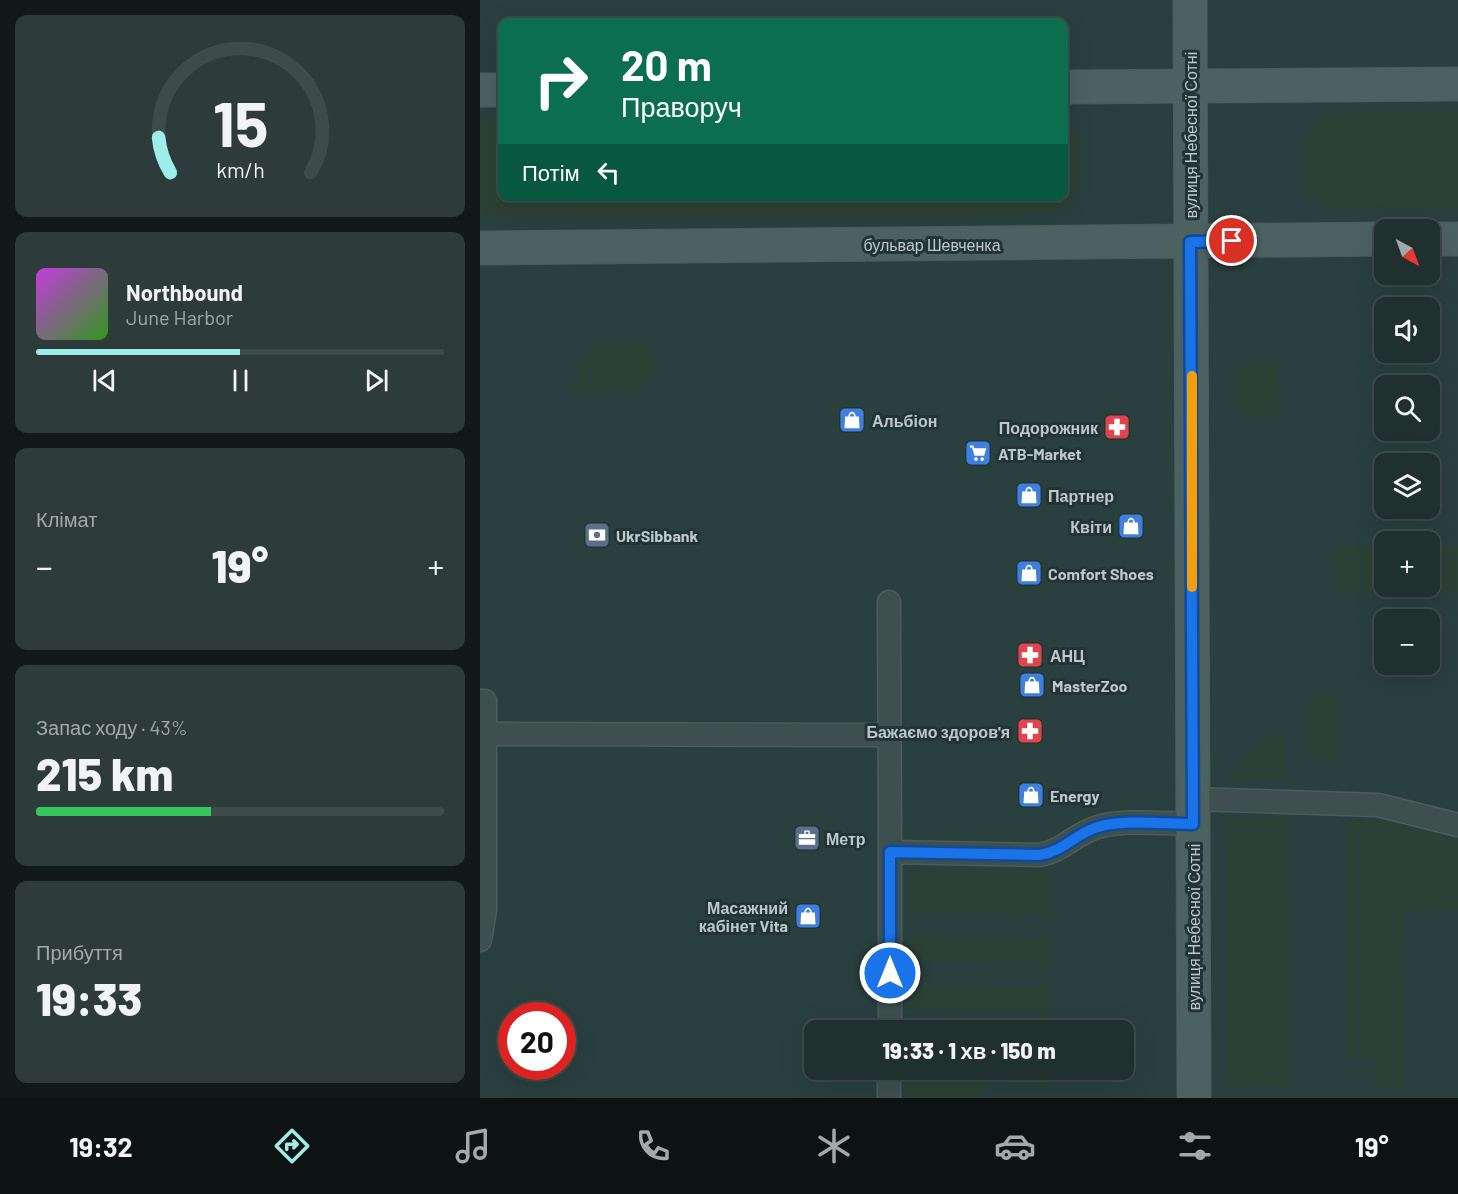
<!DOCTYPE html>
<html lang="uk">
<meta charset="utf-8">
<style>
:root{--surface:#20302e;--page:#2d3c3a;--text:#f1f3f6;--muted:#a2a9aa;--line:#3d4b4a;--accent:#9dede8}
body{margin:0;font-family:Barlow,sans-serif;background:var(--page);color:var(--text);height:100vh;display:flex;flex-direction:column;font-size:22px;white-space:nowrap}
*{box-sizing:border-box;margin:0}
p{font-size:20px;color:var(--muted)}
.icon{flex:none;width:33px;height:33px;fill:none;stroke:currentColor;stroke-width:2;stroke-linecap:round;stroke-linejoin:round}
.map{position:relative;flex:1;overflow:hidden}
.drawer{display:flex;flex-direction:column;gap:15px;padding:15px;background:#121a19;width:480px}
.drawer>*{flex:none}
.banner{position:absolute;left:18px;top:18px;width:570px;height:183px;border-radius:12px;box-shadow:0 6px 24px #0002,0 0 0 2px var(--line);background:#0b6e4f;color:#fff;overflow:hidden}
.needle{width:39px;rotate:139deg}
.fabs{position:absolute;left:894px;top:219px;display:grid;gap:12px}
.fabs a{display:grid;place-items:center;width:66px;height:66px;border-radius:12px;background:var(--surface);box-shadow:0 6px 24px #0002,0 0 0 2px var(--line);font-size:30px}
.speed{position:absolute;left:18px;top:1002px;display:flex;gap:12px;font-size:30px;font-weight:700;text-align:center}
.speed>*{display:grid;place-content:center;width:78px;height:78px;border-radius:50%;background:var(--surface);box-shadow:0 6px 24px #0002,0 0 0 2px var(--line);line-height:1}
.speed .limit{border:9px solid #d22;background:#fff;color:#111}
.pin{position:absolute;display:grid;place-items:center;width:51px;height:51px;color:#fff;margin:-26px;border:3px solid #fff;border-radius:50%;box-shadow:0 2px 6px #0007}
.me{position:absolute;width:66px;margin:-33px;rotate:0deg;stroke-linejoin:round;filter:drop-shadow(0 0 4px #0008)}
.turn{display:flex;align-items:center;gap:21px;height:126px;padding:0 24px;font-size:27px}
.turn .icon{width:78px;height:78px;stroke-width:2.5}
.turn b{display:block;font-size:42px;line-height:51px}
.then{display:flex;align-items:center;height:57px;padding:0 24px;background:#0003;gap:12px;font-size:22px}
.big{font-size:45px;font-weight:800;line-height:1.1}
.drawer .widget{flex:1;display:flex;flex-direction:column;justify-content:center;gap:9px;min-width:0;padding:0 21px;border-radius:12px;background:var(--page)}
.drawer .dial{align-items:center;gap:0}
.dial svg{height:156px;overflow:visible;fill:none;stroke:var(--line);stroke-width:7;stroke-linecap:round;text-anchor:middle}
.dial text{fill:var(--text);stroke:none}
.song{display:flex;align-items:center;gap:18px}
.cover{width:72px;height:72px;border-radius:9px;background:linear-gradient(135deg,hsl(290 70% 55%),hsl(110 70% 35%))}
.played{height:6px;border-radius:3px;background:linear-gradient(90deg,var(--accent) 50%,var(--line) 50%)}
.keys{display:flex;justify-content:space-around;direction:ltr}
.heat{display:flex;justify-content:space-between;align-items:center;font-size:33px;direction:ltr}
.charge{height:9px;border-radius:4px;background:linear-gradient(90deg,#34c759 43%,var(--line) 0)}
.trip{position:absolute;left:324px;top:1020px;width:330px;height:60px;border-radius:12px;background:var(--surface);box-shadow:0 6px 24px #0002,0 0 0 2px var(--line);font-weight:800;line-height:60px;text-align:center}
.tabs{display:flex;height:96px;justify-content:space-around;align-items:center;background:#0d1312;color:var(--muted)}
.tabs .icon{width:42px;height:42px}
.tabs .selected{color:var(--accent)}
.tabs b{font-size:27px;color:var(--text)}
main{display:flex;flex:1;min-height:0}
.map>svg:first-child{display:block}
.green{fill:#2c4135}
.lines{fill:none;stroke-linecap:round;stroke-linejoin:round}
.lane-casing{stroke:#4b5c5b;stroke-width:25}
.secondary-casing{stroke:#4b5c5b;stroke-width:35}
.lane{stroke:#3e504e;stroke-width:22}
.secondary{stroke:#4c6261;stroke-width:33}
.route-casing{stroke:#114b97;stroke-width:15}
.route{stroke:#1a73e8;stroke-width:10}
.slow{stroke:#f59e0b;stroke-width:10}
.labels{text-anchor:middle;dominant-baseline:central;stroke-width:6;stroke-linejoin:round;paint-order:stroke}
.street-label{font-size:16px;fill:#bbcac9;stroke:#223534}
.poi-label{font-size:16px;font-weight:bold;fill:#bbcac9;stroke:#223534;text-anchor:start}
</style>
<main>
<section class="drawer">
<div class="widget dial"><svg viewBox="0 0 100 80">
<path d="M14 69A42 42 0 1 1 86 69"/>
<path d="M14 69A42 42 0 0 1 8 51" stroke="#9dede8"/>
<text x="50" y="56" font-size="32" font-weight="700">15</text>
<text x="50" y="72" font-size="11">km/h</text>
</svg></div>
<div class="widget">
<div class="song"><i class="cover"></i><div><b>Northbound</b><p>June Harbor</p></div></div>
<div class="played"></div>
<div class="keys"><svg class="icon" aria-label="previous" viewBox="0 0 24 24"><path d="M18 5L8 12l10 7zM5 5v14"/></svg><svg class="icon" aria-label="pause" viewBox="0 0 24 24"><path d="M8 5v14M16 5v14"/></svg><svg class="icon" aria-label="next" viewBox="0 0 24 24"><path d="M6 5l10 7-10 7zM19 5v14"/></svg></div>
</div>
<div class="widget"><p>Клімат</p>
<div class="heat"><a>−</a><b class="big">19°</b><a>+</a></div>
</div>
<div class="widget"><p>Запас ходу · 43%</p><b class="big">215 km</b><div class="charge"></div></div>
<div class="widget"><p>Прибуття</p><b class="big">19:33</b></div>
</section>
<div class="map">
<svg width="978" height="1098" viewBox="0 0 978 1098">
<rect width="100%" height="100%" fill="#2a403e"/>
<path class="green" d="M 873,111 L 978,111 L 978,208 L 856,209 C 844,208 834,204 827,194 C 817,180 819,134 833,123 C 845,113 858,113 873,111 Z
M 0,118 L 22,118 L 22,196 L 584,196 L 584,122 C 604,137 605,187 587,204 C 580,211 571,212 562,214 L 0,218 Z
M 152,338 L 176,360 L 176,374 L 159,391 L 146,392 L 137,383 L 129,391 L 89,391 L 88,387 L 99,386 L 98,361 L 117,342 L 129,342 L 137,350 Z
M 798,366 L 799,417 L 780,417 L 753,407 L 753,367 Z
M 854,546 L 904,546 L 904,586 L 950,586 L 950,546 L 978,546 L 978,591 L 855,591 Z
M 831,692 L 855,692 L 855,756 L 831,756 Z
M 788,736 L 805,736 L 806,780 L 746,780 Z
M 806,818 L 807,1086 L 748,1087 L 746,819 Z
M 866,820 L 908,821 L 978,840 L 978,910 L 923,911 L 924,1088 L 896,1088 L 895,1058 L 867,1058 Z
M 430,871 L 571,873 L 570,914 L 429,911 Z
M 429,937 L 570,939 L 569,964 L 428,961 Z
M 428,985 L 569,988 L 568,1012 L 427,1008 Z
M 427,1070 L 506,1070 L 505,1098 L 426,1098 Z
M 527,1070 L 571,1070 L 571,1087 L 527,1086 Z"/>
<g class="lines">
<defs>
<path id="lane" d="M 409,602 L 410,852 L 559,855 C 582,852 596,833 618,827 C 644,819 685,824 713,824
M 0,701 L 5,701 L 5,734
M 713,799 L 898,805 L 978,825
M 0,940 L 5,910 L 5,734 L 409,735
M 410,1030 L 410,852
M 409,1098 L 409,1070"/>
<path id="secondary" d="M 710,0 L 714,1098
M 584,87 L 978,84
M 0,90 L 22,90
M 950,239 L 978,239
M 0,248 L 904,239"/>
</defs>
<use href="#lane" class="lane-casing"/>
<use href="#secondary" class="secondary-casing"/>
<use href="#lane" class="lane"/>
<use href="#secondary" class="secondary"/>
</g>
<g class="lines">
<defs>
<path id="route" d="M 410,973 L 410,852 L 559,855 C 583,852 596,833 618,827 C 644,819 685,824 713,824 L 710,242 L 752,241"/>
</defs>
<use href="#route" class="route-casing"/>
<use href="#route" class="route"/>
<path class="slow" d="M 712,376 L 712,587"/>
</g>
<defs>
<symbol id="shop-square" viewBox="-11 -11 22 22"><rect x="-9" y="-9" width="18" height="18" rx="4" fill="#3f7fe0" stroke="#223534"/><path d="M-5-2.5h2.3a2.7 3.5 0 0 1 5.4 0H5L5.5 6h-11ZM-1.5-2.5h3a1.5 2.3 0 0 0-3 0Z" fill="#fff"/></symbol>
<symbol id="pharmacy-square" viewBox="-11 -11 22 22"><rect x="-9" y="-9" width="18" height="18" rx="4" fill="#e0444e" stroke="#223534"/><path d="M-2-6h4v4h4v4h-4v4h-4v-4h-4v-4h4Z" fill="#fff"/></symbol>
<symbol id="supermarket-square" viewBox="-11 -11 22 22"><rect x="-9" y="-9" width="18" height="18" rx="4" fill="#3f7fe0" stroke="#223534"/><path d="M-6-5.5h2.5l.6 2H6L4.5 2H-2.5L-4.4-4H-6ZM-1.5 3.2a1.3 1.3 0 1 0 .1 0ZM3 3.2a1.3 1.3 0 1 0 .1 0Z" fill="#fff"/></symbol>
<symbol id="bank-square" viewBox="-11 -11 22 22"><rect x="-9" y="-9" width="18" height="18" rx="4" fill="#5c6f8a" stroke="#223534"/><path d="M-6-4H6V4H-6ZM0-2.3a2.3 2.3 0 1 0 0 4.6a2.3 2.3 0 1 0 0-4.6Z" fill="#fff"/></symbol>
<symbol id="office-square" viewBox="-11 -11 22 22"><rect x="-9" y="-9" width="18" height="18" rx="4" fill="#5c6f8a" stroke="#223534"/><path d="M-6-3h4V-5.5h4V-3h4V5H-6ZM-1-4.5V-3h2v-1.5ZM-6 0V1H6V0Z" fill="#fff"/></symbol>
</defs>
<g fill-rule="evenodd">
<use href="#shop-square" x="357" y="405" width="30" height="30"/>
<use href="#pharmacy-square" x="622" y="412" width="30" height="30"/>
<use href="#supermarket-square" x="483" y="438" width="30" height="30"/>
<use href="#shop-square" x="534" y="480" width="30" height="30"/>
<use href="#shop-square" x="636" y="511" width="30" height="30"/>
<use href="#bank-square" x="102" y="520" width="30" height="30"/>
<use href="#shop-square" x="534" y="558" width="30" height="30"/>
<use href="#pharmacy-square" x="535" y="640" width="30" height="30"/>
<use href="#shop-square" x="537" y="670" width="30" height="30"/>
<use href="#pharmacy-square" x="535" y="716" width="30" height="30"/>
<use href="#shop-square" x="536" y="780" width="30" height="30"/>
<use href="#office-square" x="312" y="823" width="30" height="30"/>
<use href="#shop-square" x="313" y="901" width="30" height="30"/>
</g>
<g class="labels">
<g class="street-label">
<text transform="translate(710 135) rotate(-90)">вулиця Небесної Сотні</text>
<text x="452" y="244">бульвар Шевченка</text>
<text transform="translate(713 927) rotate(-90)">вулиця Небесної Сотні</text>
</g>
<g class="poi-label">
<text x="392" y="420">Альбіон</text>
<text x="618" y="427" text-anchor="end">Подорожник</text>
<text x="518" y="453">ATB-Market</text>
<text x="568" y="495">Партнер</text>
<text x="632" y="526" text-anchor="end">Квіти</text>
<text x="136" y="535">UkrSibbank</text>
<text x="568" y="573">Comfort Shoes</text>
<text x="570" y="655">АНЦ</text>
<text x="572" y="685">MasterZoo</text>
<text x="530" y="731" text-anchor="end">Бажаємо здоров'я</text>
<text x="570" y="795">Energy</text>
<text x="346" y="838">Метр</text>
<text x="308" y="907" text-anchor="end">Масажний<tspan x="308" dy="18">кабінет Vita</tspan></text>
</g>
</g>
</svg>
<div class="fabs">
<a><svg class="needle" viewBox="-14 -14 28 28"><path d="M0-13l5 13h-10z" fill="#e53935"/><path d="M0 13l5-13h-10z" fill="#a2a9aa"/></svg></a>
<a><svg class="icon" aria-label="sound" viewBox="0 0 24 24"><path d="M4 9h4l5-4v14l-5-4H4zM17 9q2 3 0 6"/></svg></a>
<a><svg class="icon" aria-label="search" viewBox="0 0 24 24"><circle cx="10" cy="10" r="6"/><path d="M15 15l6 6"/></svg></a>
<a><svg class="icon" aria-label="layers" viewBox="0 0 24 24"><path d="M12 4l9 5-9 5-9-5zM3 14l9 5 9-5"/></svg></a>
<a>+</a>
<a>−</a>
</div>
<div class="speed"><div class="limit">20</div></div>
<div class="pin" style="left:752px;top:241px;background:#d93025"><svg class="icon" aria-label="arrive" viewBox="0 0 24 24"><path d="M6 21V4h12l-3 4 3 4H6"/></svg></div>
<svg class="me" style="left:410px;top:973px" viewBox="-20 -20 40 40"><circle r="17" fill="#1a73e8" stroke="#fff" stroke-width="3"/><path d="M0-11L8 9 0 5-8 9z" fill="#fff"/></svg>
<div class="trip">19:33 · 1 хв · 150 m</div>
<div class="banner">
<div class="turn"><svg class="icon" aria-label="right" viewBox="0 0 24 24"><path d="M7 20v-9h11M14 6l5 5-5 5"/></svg><div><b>20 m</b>Праворуч</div></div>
<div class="then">Потім<svg class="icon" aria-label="left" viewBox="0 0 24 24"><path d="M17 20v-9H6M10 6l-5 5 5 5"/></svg></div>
</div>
</div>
</main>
<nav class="tabs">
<b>19:32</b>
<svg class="icon selected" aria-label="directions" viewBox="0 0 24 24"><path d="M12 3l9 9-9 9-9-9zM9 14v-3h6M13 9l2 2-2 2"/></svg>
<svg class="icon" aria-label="music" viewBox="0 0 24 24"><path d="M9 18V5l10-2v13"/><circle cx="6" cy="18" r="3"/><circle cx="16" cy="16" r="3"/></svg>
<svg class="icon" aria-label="phone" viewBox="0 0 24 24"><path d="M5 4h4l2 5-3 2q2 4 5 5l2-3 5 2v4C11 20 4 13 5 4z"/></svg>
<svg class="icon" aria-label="climate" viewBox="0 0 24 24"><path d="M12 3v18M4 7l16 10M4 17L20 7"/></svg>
<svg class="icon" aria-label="car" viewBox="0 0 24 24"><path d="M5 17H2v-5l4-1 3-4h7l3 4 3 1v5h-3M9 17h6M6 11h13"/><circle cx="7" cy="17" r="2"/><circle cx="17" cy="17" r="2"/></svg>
<svg class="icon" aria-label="filters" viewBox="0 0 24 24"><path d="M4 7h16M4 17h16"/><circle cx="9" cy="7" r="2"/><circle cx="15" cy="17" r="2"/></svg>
<b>19°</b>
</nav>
